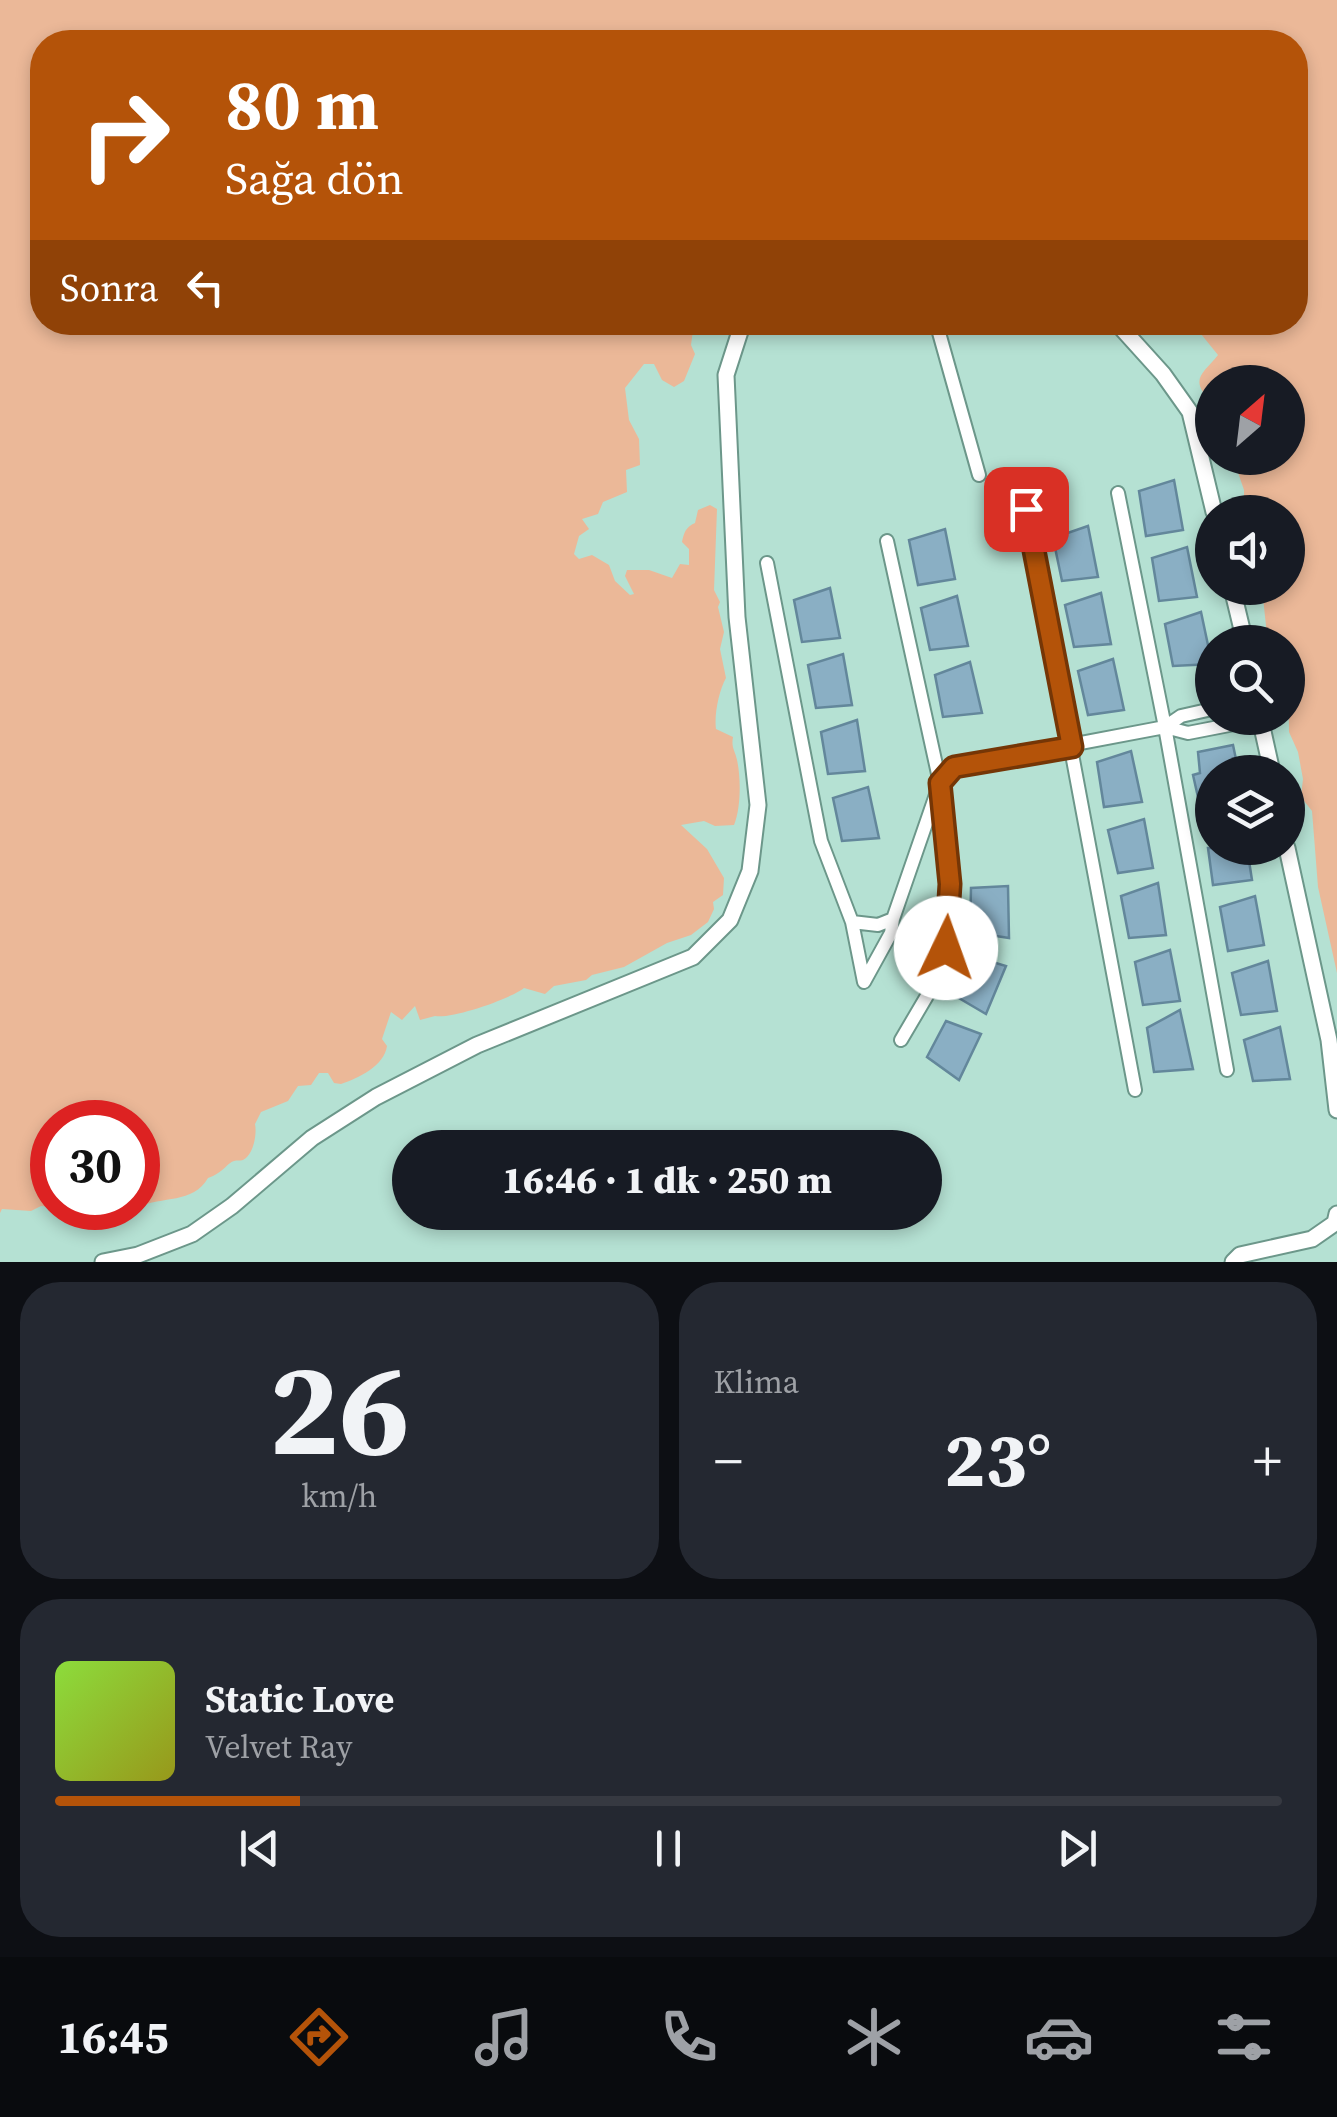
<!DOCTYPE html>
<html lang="tr">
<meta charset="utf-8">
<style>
:root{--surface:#171b24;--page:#242831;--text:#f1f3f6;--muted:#9ea1a6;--line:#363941;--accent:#b45309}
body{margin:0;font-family:"Source Serif 4",serif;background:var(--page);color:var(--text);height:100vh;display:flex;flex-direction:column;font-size:38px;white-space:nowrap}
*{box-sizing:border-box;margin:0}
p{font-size:32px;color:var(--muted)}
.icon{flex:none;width:55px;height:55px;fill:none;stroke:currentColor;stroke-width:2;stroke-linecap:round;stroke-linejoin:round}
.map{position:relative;height:1262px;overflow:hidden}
.details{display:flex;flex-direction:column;gap:20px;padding:20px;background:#0d0f14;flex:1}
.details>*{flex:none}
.top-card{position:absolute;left:30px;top:30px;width:1278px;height:305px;border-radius:40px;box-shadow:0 5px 15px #0003;background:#b45309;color:#fff;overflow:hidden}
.needle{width:65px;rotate:28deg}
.tools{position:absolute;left:1195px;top:365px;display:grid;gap:20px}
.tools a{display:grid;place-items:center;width:110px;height:110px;border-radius:50%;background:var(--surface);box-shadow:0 5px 15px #0003;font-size:50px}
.speed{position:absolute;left:30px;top:1100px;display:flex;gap:20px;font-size:50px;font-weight:700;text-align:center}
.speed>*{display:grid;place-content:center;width:130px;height:130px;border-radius:50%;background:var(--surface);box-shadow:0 5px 15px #0003;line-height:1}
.speed .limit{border:15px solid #d22;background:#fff;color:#111}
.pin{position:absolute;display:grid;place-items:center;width:85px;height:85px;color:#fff;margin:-42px;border-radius:20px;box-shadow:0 5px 15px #0006}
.me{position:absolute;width:110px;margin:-55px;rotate:3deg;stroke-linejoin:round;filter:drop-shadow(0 0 8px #0008)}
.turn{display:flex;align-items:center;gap:35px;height:210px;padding:0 30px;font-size:45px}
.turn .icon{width:130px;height:130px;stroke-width:2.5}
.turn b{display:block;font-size:70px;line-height:85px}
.then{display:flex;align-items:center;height:95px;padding:0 30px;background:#0003;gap:20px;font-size:38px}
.big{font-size:75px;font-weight:800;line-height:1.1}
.details .widget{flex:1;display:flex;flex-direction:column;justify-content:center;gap:15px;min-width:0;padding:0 35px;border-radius:40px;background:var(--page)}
.details .dial{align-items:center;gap:0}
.dial b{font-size:130px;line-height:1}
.song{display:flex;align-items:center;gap:30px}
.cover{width:120px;height:120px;border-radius:15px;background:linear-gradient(135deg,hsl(90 70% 55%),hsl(60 70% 35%))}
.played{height:10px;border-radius:5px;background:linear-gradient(90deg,var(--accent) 20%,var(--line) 20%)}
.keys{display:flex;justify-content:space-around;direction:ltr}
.heat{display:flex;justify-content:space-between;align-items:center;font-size:55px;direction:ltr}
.details .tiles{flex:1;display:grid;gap:20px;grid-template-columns:1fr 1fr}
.widget:last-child{grid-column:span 2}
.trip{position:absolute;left:392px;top:1130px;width:550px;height:100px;border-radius:50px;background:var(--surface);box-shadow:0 5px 15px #0003;font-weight:800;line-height:100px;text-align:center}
.tabs{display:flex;height:160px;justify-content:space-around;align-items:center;background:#090b0e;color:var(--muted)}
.tabs .icon{width:70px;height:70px}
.tabs .active{color:var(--accent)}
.tabs b{font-size:45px;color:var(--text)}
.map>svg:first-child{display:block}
.green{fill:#ebb898}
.building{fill:#8aafc4;stroke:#63879b;stroke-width:2.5}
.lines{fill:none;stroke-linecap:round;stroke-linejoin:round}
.minor-casing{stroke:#6c978a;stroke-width:16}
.tertiary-casing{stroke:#6c978a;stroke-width:19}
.minor{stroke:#fff;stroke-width:12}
.tertiary{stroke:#fff;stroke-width:15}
.route-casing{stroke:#753606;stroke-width:25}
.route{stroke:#b45309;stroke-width:18}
</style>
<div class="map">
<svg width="1337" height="1262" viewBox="0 0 1337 1262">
<rect width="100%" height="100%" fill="#b5e1d3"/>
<path class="green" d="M 0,0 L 1337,0 L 1337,973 L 1318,887 L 1312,811 L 1301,797 L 1303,779 L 1298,752 L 1289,732 L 1288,642 L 1271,642 L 1267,635 L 1262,588 L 1288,588 L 1288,512 L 1244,512 L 1244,490 L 1233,458 L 1288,458 L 1288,382 L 1212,382 L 1212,403 C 1188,379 1203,374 1218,355 L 1201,334 L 1186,323 L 1295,322 L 1295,42 L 42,42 L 42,322 L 687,323 L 693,330 L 691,345 L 695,354 L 684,381 L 674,387 L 662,380 L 654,364 L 644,364 L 625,388 L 629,420 L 639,439 L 640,465 L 626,470 L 627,492 L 603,502 L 598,514 L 582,519 L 589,529 L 579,536 L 574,554 L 579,559 L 592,555 L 609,565 L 615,581 L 630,595 L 634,594 L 625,576 L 627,570 L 649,570 L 672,578 L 680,564 L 689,565 L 689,549 L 682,542 C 684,532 686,527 695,523 L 698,510 L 710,505 L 717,509 L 714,590 L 720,602 L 718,607 L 724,632 L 720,649 L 726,678 C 719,690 714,715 716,729 L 733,737 C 731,748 735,750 737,760 C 741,778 741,808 734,825 L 715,826 L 704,821 L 681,825 L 707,849 L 724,878 L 723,895 L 713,902 L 714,909 L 708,922 L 691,935 L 667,943 L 624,967 L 592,975 L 586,980 L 554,986 L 545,994 L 524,988 C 512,998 453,1019 435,1016 L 420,1020 L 415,1006 L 402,1020 L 391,1012 L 382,1039 L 387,1046 C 384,1066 359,1078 341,1084 L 334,1083 L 328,1073 L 319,1073 L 311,1085 L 298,1086 L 288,1101 L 261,1112 L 255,1124 C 257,1133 254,1155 243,1160 C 240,1161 237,1160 234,1161 C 227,1163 223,1173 208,1178 C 193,1204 162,1196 138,1207 L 138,1122 L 52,1122 L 52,1207 L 41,1206 L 31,1211 L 2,1209 L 0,1213 Z"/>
<path class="building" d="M 1174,480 L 1183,530 L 1146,536 L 1139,491 Z
M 1088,526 L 1098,577 L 1062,581 L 1053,538 Z
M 945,529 L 955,579 L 918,585 L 909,540 Z
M 1187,547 L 1197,597 L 1159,601 L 1152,558 Z
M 830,588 L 840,638 L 802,642 L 794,600 Z
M 1101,593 L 1111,644 L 1074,647 L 1065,605 Z
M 957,596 L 968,646 L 930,650 L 921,608 Z
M 1201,612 L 1212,664 L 1173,666 L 1165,624 Z
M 843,654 L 852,705 L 816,708 L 808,665 Z
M 1113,659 L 1124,710 L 1088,715 L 1078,671 Z
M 970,662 L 982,713 L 943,717 L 935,675 Z
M 857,720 L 865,771 L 828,774 L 821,732 Z
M 1233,745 L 1238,769 L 1212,772 L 1212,804 L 1200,806 L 1193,775 L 1200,773 L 1198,752 Z
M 1131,751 L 1142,802 L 1104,807 L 1097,762 Z
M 868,787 L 879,838 L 842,841 L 833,798 Z
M 1144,819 L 1153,868 L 1118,873 L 1108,830 Z
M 1208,848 L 1247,848 L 1252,880 L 1213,885 Z
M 1158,883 L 1166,935 L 1129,938 L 1121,896 Z
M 1008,886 L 1009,938 L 970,932 L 971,888 Z
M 1255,896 L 1264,945 L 1228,951 L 1220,907 Z
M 1170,950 L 1180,1001 L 1143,1005 L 1135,962 Z
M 969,955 L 1006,966 L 986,1014 L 952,994 Z
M 1268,961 L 1277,1011 L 1241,1015 L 1232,973 Z
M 1180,1010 L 1193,1069 L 1154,1072 L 1147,1028 Z
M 946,1021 L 981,1034 L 959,1080 L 927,1057 Z
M 1280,1027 L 1290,1079 L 1253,1081 L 1244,1040 Z"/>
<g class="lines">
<defs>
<path id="minor" d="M 936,322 L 979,475
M 1118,493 L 1165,727 L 1227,1070
M 1026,509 L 1135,1090
M 887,541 L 940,783 L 950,884 L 946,948 L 931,989 L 901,1040
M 767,563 L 821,841 L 852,922 L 864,982 L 891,933 L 893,919 L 940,783 L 954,767 L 1165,727 L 1181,716 L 1212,709
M 1165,727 L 1188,733 L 1260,719
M 852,922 L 878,925 L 893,919"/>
<path id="tertiary" d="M 1116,322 L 1163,374 L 1190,412 L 1214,512
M 1232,588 L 1245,642
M 1260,718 L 1272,772
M 1287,848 L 1329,1040 L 1337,1110
M 103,1262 L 138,1255 L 192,1234 L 232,1206 L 312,1138 L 376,1097 L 477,1045 L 693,957 L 730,920 L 750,871 L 758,805 L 737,617 L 726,375 L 743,322
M 1233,1262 L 1240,1255 L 1312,1239 L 1335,1223 L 1337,1214"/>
</defs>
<use href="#minor" class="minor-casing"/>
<use href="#tertiary" class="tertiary-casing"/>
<use href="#minor" class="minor"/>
<use href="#tertiary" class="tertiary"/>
</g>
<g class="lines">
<defs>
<path id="route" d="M 946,948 L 950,884 L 940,783 L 954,767 L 1072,747 L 1026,509"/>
</defs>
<use href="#route" class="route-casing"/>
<use href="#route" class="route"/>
</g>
</svg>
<div class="tools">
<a><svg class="needle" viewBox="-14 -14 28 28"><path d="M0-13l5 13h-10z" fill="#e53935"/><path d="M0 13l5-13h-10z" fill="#9ea1a6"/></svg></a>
<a><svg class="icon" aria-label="sound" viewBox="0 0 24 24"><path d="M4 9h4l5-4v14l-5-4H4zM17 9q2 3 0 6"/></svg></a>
<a><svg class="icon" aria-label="search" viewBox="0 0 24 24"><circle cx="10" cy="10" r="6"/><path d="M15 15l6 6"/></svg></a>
<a><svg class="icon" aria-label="layers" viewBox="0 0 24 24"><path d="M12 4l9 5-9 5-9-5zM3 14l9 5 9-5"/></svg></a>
</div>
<div class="speed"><div class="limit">30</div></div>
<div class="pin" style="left:1026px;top:509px;background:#d93025"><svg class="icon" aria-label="arrive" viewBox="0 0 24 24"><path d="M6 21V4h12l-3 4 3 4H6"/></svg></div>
<svg class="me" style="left:946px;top:948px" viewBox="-20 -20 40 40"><circle r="19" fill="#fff"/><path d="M0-13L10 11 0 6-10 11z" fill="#b45309"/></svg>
<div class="trip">16:46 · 1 dk · 250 m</div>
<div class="top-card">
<div class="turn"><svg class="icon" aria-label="right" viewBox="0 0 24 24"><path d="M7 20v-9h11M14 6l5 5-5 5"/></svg><div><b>80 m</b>Sağa dön</div></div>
<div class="then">Sonra<svg class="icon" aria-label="left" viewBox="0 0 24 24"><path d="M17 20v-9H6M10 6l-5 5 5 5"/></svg></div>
</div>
</div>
<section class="details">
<div class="tiles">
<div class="widget dial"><b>26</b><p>km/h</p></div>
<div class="widget"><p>Klima</p>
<div class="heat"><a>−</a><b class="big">23°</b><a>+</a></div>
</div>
<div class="widget">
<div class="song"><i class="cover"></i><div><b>Static Love</b><p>Velvet Ray</p></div></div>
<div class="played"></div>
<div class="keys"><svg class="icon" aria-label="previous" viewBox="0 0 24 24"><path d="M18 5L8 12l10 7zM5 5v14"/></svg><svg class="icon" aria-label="pause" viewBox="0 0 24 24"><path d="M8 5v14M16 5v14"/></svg><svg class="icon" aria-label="next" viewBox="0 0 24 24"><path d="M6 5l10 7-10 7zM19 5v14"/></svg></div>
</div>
</div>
</section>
<nav class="tabs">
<b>16:45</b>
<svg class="icon active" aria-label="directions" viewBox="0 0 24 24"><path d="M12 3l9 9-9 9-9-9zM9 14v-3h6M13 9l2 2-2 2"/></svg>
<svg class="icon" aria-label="music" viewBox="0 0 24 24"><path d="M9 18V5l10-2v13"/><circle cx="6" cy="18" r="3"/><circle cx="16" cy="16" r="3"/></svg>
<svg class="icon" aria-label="phone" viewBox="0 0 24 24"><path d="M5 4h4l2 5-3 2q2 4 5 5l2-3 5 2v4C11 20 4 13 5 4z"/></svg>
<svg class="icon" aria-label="climate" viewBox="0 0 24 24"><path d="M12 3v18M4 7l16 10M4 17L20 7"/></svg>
<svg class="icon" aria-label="car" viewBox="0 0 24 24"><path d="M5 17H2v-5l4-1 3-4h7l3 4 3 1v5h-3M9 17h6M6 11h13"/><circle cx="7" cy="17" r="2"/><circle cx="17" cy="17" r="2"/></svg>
<svg class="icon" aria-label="filters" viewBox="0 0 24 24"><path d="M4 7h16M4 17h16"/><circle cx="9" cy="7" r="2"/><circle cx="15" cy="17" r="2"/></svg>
</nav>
